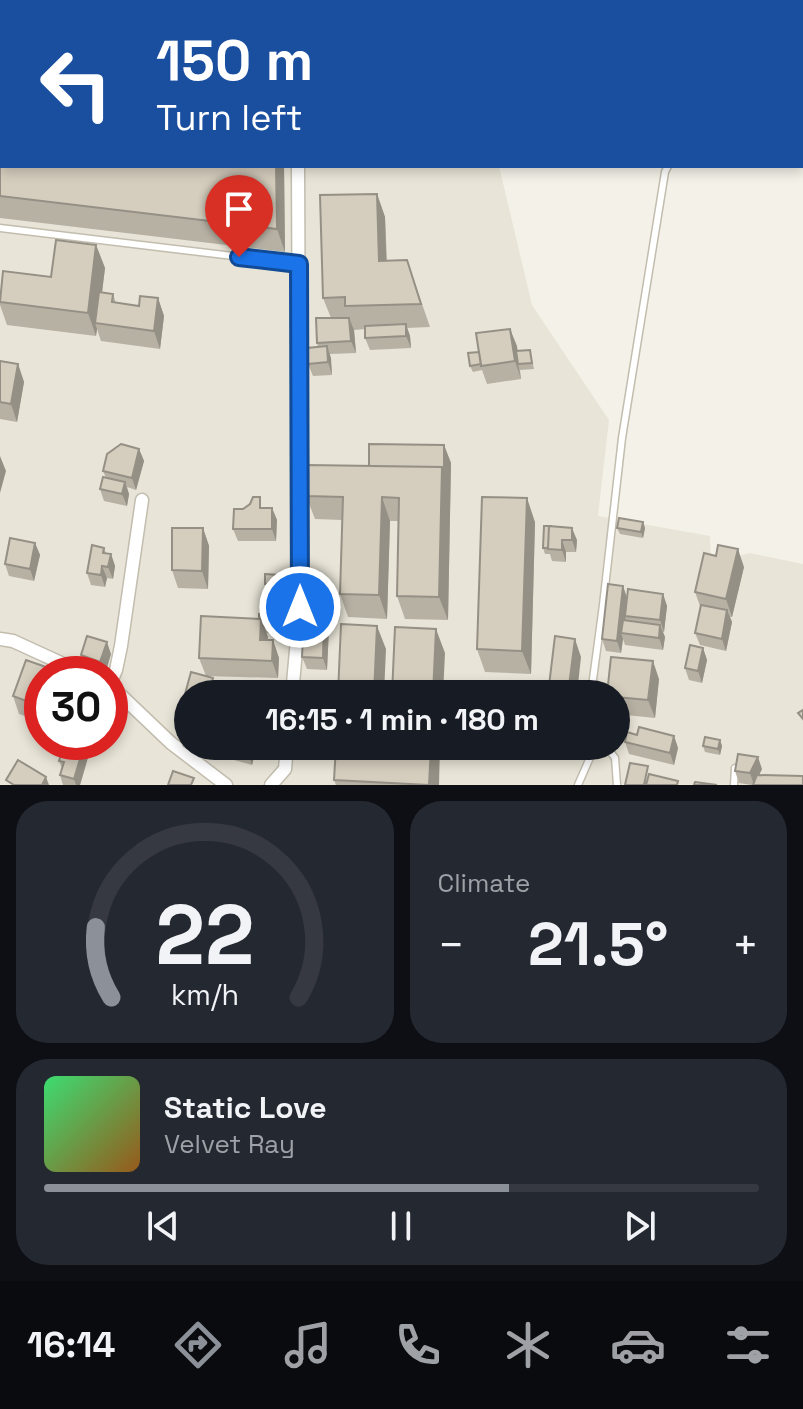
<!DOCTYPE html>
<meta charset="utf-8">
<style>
:root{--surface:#171b24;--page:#242831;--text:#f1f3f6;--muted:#9ea1a6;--line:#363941;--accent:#8c9099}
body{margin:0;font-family:"Space Grotesk",sans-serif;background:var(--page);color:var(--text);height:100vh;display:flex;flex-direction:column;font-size:30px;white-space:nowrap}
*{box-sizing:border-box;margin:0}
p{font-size:26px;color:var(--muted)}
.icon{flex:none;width:44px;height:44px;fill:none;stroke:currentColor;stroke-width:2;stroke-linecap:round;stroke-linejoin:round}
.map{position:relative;height:785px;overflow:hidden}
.panel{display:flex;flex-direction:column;gap:16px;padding:16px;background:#0d0f14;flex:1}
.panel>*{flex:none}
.banner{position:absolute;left:0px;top:0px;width:804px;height:168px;box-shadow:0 4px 12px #0003;background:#1a4fa0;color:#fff;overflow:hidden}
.speed{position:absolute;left:24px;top:656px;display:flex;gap:16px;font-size:40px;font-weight:700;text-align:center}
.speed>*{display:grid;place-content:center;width:104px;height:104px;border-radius:50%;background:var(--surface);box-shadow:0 4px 12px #0003;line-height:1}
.speed .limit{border:12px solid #d22;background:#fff;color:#111}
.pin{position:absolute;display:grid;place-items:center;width:68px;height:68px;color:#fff;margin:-82px -34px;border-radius:50% 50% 50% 0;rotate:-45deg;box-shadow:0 0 8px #0007}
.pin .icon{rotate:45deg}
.me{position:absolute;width:88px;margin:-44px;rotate:0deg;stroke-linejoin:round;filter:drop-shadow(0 0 6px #0008)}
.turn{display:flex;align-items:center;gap:28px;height:168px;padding:0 24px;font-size:36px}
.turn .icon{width:104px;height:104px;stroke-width:2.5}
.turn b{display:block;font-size:56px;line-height:68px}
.big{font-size:60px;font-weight:600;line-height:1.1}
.panel .card{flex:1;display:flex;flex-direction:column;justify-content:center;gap:12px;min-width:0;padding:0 28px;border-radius:32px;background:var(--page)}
.panel .dial{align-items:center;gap:0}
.dial svg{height:208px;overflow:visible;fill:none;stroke:var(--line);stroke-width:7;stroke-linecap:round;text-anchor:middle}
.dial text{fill:var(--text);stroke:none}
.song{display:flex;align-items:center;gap:24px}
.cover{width:96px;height:96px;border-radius:12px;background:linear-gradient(135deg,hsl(140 70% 55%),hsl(30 70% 35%))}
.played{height:8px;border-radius:4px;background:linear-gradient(90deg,var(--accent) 65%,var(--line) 65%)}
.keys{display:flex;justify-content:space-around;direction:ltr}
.heat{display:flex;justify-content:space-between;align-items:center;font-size:44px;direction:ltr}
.panel .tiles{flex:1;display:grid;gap:16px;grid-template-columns:1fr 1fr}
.card:last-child{grid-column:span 2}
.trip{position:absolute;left:174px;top:680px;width:456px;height:80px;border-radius:40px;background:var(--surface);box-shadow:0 4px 12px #0003;font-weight:600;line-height:80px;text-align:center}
.tab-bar{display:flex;height:128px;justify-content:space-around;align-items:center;background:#090b0e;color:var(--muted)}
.tab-bar .icon{width:56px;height:56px}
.tab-bar .selected{color:var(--accent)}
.tab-bar b{font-size:36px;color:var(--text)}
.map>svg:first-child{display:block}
.residential{fill:#e8e4d7;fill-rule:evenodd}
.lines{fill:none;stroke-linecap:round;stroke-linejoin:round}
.lane-casing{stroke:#c2bdae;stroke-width:9}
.street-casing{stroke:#c2bdae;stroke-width:15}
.lane{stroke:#fff;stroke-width:6}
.street{stroke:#fff;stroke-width:12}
.wall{fill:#b7b1a3}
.shaded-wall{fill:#959085}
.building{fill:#d5cebe;stroke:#959085;stroke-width:2}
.route-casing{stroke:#114b97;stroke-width:20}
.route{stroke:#1a73e8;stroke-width:14}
</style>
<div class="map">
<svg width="803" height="785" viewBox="0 0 803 785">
<rect width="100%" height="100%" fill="#f4f1e8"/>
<path class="residential" d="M 0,0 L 378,0 L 378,2 L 2,2 L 2,166 L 499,166 L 532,305 L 609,420 L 598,516 L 710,536 L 711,563 L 750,553 L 803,564 L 803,785 L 0,785 ZM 42,674 L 110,674 L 110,742 L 42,742 ZM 188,694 L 616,694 L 616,746 L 188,746 Z"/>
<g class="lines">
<defs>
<path id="lane" d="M 802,84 L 803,83
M 802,109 L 803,109
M 0,228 L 299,264
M 591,694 L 603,605 L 622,438 L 665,172 L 668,166
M 606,746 L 615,758 L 617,785
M 578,785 L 595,746
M 734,785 L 735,768"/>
<path id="street" d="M 294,0 L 294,2
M 0,639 L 13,641 L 85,674
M 110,684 L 116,670 L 121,646 L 142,500
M 110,685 L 171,743 L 226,785
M 292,694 L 300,607 L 298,166
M 271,785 L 285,769 L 287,746"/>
</defs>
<use href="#lane" class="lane-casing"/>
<use href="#street" class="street-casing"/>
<use href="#lane" class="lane"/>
<use href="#street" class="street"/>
</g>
<path class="wall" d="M 0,88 L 284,166 L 285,252 L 0,218 Z
M 377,194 L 385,217 L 387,261 L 407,260 L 430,327 L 407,328 L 410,336 L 411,348 L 370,350 L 365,338 L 365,329 L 354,330 L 356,353 L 330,354 L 332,375 L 313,376 L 308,364 L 318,347 L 317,343 L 331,318 L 323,298 Z
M 96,245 L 105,268 L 102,293 L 113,294 L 116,303 L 139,306 L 158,298 L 164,316 L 160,349 L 101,341 L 97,329 L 96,336 L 7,325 L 0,305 L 0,293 L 51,277 Z
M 510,329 L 518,351 L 530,350 L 534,369 L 520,370 L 521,379 L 487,384 L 482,370 L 473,372 L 470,366 L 479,352 Z
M 0,361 L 18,364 L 24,382 L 17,422 L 0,419 Z
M 444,445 L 451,463 L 448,620 L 405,619 L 397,596 L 398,521 L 390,521 L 387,619 L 348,617 L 340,594 L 342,520 L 315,519 L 306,496 Z
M 139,449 L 144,461 L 136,490 L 127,487 L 129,494 L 127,506 L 104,501 L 100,489 L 106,478 L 103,471 Z
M 263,508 L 272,508 L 277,520 L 276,541 L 238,541 L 233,529 Z
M 535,522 L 531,674 L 485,672 L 477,649 Z
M 643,522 L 645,528 L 643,538 L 620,534 L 617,528 Z
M 544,526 L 577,540 L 576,552 L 566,552 L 566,562 L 552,561 L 550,554 L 545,554 L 543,548 Z
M 203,528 L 209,546 L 208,589 L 178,588 L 172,570 Z
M 35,543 L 40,555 L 34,581 L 9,576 L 5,564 Z
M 104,548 L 106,553 L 111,554 L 115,566 L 113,579 L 107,578 L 105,587 L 91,585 L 87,573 Z
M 744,567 L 732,617 L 730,617 L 732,622 L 726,651 L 700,645 L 695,633 L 700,606 L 695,592 Z
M 281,581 L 281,592 L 267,590 L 265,584 Z
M 623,586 L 627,598 L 663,594 L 667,606 L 664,632 L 663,632 L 665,637 L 663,650 L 625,645 L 623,639 L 621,653 L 606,651 L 602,639 Z
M 278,615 L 280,621 L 280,634 L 266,633 L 267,640 L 273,640 L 279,658 L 278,678 L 206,676 L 199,658 L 259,619 Z
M 324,616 L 329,628 L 327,670 L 307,669 L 302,657 Z
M 703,648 L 707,660 L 702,683 L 689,680 L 685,668 Z
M 111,654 L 105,674 L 85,667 L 81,655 Z
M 42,674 L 42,722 L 19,714 L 13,696 Z
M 659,679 L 655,718 L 616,714 L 616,694 Z
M 188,712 L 188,746 L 214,746 L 211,760 L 198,757 L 196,751 L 183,747 L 178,735 Z
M 637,735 L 674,736 L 678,748 L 674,765 L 629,754 L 625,742 Z
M 720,740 L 722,746 L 720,755 L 705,752 L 703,746 Z
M 219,746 L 257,746 L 252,765 L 223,757 Z
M 89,754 L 80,785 L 63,785 L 60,775 L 62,768 L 59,761 Z
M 762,769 L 759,775 L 803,785 L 751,785 L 739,783 L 735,771 Z
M 334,780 L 439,785 L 336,785 Z"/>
<path class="shaded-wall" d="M 276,166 L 284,166 L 285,252 L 277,229 Z
M 377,194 L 385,217 L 387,284 L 379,261 Z
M 96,245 L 105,268 L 98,324 L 95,323 L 97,329 L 96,336 L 88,313 Z
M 158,298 L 164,316 L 160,349 L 154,331 Z
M 349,318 L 354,330 L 356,353 L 351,341 Z
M 406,324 L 410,336 L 411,348 L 406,336 Z
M 510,329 L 517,346 L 519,364 L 518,364 L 521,379 L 515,361 Z
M 327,346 L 331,358 L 332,375 L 328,362 Z
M 18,364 L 24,382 L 17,422 L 11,404 Z
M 444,445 L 451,463 L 448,620 L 439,597 L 442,467 Z
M 139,449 L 144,461 L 136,490 L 132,478 Z
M 0,456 L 6,471 L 0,493 Z
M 125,482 L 129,494 L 127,506 L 122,494 Z
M 382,497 L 390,521 L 387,619 L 379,595 Z
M 527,498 L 535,522 L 531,674 L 522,651 Z
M 272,508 L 277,520 L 276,541 L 272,529 Z
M 643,522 L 645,528 L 643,538 L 641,532 Z
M 203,528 L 209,546 L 208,589 L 202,571 Z
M 572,528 L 577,540 L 576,552 L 572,540 Z
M 562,540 L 566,552 L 566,562 L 562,550 Z
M 35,543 L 40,555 L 34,581 L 30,569 Z
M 738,549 L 744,567 L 732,617 L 726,599 Z
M 111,554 L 115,566 L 113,579 L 108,567 Z
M 102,566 L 107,578 L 105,587 L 101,575 Z
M 279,575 L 281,581 L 281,592 L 278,585 Z
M 623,586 L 627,598 L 624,634 L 621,633 L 623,639 L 621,653 L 617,641 Z
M 663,594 L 667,606 L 664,632 L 660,620 Z
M 727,610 L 732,622 L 726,651 L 722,639 Z
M 278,615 L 280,621 L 280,634 L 278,628 Z
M 324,616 L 329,628 L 327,670 L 323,658 Z
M 261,619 L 268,637 L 267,658 L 260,640 Z
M 660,625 L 665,637 L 663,650 L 659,638 Z
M 377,626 L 386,649 L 384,694 L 374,694 Z
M 436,629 L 445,653 L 443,694 L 433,694 Z
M 575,639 L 581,657 L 577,694 L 568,694 Z
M 273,640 L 279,658 L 278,678 L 272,661 Z
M 107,642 L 111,654 L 105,674 L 100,662 Z
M 703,648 L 707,660 L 702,683 L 698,671 Z
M 653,661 L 659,679 L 655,718 L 648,700 Z
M 674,736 L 678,748 L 674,765 L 670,753 Z
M 720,740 L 722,746 L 720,755 L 718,749 Z
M 85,742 L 89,754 L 80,785 L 76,785 L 74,779 Z
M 207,746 L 214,746 L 211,760 L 206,748 Z
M 250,746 L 257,746 L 252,765 L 248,753 Z
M 431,746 L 440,746 L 439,785 L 429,785 Z
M 758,757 L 762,769 L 754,785 L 750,773 Z
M 46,777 L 49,785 L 42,785 Z"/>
<path class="building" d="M 134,0 L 237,0 L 237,2 L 134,2 Z
M 313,0 L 362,0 L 362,2 L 313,2 Z
M 0,88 L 2,88 L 2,166 L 276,166 L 277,229 L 0,196 Z
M 377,194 L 379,261 L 407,260 L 421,304 L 345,306 L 345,297 L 323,298 L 320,195 Z
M 56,240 L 96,245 L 88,313 L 0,302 L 3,271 L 51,277 Z
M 99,292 L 113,294 L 112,302 L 139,306 L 140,296 L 158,298 L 154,331 L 95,323 Z
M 316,318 L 349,318 L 351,341 L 317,343 Z
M 406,324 L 406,336 L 365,338 L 365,326 Z
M 510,329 L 515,361 L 481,366 L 476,333 Z
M 327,346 L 328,362 L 308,364 L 307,348 Z
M 530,350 L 532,363 L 518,364 L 516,351 Z
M 479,352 L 481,364 L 470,366 L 468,353 Z
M 0,361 L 18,364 L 11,404 L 0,402 Z
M 121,444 L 139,449 L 132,478 L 103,471 L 107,454 Z
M 369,444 L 444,445 L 444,473 L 442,467 L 369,466 Z
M 307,465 L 442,467 L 439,597 L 397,596 L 399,498 L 382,497 L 379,595 L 340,594 L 343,497 L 306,496 Z
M 103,477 L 125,482 L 122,494 L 100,489 Z
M 253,497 L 260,497 L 260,508 L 272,508 L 272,529 L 233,529 L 234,509 L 243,509 L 250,504 Z
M 482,497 L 527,498 L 522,651 L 477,649 Z
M 619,518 L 643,522 L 641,532 L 617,528 Z
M 544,526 L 552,526 L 549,526 L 548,548 L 543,548 Z
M 549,526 L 572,528 L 572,540 L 562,540 L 562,550 L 548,549 Z
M 172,528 L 203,528 L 202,571 L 172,570 Z
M 10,538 L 35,543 L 30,569 L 5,564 Z
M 92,545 L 104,548 L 103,553 L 111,554 L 108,567 L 102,566 L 101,575 L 87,573 Z
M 718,545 L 738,549 L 726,599 L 695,592 L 704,553 L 716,556 Z
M 265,574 L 279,575 L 278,585 L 265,584 Z
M 608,584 L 623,586 L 617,641 L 602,639 Z
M 628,589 L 663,594 L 660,620 L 625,616 Z
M 701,605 L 727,610 L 722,639 L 695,633 Z
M 259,614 L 278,615 L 278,628 L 264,627 L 261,619 L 259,619 Z
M 304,615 L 324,616 L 323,658 L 302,657 Z
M 201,616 L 261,619 L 260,640 L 273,640 L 272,661 L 199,658 Z
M 623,620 L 660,625 L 659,638 L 621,633 Z
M 341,624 L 377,626 L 374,694 L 338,694 Z
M 395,627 L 436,629 L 433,694 L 392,694 Z
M 87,636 L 107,642 L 100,662 L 81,655 Z
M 555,636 L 575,639 L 568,694 L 548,694 Z
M 690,645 L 703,648 L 698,671 L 685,668 Z
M 611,657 L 653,661 L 648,700 L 616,697 L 616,694 L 607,694 Z
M 26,660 L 60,672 L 60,674 L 42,674 L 42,707 L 13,696 Z
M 191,672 L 213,678 L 211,686 L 220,688 L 219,694 L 185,694 Z
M 803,710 L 803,719 L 798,713 Z
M 184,711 L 188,712 L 188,738 L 178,735 Z
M 639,727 L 674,736 L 670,753 L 625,742 L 627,732 L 637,735 Z
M 705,737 L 720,740 L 718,749 L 703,746 Z
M 72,742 L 85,742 L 74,779 L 60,775 L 64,762 L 59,761 L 64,745 L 70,747 Z
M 223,746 L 250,746 L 248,753 Z
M 336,746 L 431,746 L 429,785 L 334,780 Z
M 738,754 L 758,757 L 750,773 L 735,771 Z
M 18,760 L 46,777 L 42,785 L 14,785 L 6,780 Z
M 630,763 L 648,766 L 644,785 L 625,785 Z
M 173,771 L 194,778 L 191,785 L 168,785 Z
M 649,774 L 678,781 L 677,785 L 646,785 Z
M 757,775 L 803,776 L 803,785 L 753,785 Z
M 695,782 L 717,785 L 694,785 Z"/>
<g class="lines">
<defs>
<path id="route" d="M 239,257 L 299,264 L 300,607"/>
</defs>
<use href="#route" class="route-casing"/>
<use href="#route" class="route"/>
</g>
</svg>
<div class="speed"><div class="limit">30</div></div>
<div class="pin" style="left:239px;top:257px;background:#d93025"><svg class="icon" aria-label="arrive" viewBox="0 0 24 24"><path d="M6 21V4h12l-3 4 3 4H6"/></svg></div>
<svg class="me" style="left:300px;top:607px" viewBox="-20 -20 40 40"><circle r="17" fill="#1a73e8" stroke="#fff" stroke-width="3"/><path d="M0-11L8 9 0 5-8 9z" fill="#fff"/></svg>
<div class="trip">16:15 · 1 min · 180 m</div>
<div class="banner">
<div class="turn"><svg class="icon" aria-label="left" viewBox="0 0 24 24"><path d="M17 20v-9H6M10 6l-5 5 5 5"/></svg><div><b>150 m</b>Turn left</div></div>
</div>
</div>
<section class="panel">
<div class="tiles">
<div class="card dial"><svg viewBox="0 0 100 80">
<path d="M14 69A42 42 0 1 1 86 69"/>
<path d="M14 69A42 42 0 0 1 8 42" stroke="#8c9099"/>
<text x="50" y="56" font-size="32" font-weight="700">22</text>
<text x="50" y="72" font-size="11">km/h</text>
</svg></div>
<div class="card"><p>Climate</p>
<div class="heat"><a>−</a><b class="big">21.5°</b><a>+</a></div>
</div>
<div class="card">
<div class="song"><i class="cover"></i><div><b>Static Love</b><p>Velvet Ray</p></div></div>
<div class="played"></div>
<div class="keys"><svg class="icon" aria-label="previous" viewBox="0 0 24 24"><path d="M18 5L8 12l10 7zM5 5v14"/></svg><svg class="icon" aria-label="pause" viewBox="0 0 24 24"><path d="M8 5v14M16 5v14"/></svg><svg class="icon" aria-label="next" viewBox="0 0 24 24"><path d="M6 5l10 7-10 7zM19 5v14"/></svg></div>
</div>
</div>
</section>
<nav class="tab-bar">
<b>16:14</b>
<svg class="icon selected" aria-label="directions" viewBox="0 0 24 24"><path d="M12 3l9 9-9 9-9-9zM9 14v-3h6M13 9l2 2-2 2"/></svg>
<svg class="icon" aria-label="music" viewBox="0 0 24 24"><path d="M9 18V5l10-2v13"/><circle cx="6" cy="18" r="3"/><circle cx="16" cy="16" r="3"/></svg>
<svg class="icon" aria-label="phone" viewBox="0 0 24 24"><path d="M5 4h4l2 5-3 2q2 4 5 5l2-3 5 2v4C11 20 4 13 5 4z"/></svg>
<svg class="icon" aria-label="climate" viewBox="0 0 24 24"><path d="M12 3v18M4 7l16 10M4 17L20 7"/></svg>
<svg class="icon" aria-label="car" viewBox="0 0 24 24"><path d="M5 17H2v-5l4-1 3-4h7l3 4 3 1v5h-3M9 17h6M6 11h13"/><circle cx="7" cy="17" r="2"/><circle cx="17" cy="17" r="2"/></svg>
<svg class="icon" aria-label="filters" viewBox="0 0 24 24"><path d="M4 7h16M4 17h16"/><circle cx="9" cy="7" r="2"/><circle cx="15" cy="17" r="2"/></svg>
</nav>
